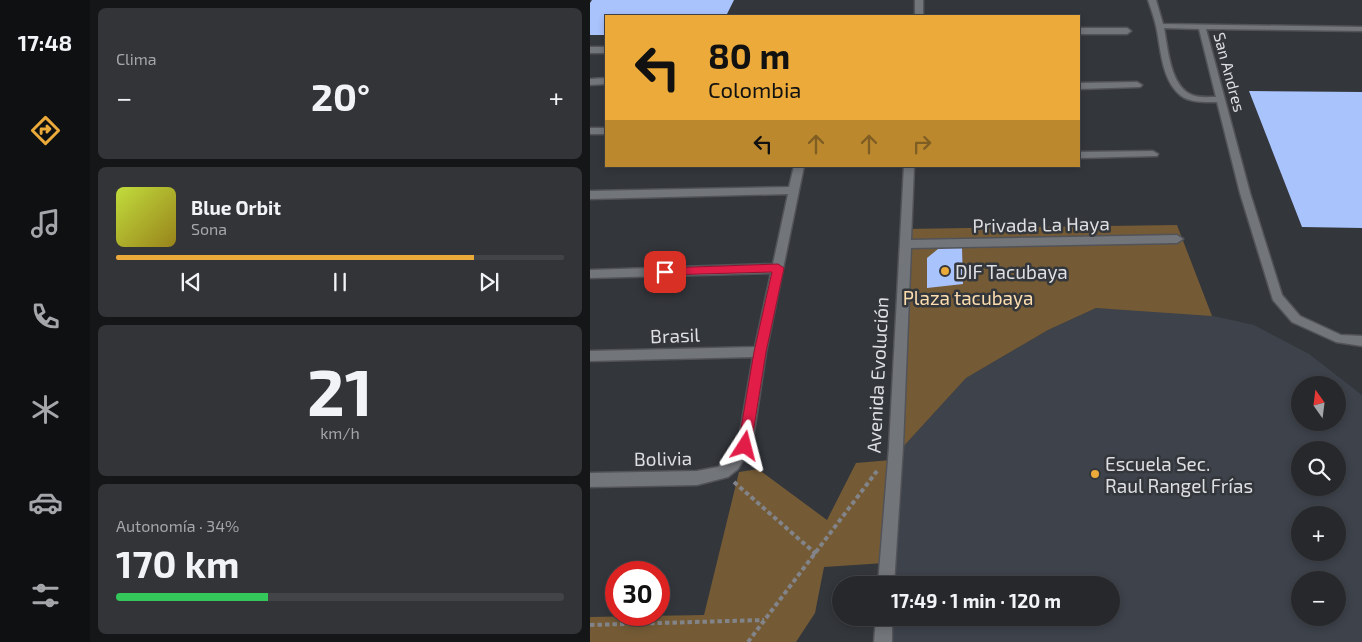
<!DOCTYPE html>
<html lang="es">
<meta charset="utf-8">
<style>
:root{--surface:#26282c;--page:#323438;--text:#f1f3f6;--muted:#a4a6a9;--line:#424448;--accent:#ebaa39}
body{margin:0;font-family:"Exo 2",sans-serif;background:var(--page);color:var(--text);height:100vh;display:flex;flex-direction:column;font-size:19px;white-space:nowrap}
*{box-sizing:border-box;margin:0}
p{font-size:16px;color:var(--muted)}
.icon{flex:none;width:28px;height:28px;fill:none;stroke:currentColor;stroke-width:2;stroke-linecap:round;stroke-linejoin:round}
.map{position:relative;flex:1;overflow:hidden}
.drawer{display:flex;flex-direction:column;gap:8px;padding:8px;background:#151618;width:500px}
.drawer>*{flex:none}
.top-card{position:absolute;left:15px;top:15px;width:475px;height:152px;border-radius:0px;box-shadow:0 2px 8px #0003,0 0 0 1px var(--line);background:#ebaa39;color:#111;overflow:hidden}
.needle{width:32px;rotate:346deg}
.tools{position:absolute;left:701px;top:376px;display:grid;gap:10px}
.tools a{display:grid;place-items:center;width:55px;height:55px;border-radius:50%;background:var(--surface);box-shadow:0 2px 8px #0003,0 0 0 1px var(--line);font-size:25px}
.speed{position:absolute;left:15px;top:561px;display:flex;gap:10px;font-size:25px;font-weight:700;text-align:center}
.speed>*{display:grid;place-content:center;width:65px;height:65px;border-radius:50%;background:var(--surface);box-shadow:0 2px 8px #0003,0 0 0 1px var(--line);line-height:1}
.speed .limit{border:8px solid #d22;background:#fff;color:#111}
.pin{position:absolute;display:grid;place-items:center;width:42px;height:42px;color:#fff;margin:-21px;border-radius:10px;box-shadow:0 2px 8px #0006}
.me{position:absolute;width:55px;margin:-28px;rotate:9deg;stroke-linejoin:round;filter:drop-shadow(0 0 4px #0008)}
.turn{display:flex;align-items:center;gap:18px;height:105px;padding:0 20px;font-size:22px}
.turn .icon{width:65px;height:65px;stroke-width:2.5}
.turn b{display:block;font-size:35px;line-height:42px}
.lanes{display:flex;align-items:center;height:48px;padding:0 20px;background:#0003;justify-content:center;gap:25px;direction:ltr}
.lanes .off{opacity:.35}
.big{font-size:38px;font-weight:700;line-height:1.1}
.drawer .card{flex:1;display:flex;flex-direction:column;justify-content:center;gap:8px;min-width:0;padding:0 18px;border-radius:8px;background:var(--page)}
.drawer .dial{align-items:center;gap:0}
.dial b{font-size:65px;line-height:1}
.song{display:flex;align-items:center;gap:15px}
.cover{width:60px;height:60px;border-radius:8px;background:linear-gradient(135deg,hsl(70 70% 55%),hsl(50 70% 35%))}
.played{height:5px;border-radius:2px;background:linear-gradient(90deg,var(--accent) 80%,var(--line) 80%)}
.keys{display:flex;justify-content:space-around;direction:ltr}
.heat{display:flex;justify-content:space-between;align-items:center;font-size:28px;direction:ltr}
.charge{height:8px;border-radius:4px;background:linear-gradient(90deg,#34c759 34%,var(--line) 0)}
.trip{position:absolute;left:242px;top:576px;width:288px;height:50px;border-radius:25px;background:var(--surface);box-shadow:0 2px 8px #0003,0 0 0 1px var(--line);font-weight:700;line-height:50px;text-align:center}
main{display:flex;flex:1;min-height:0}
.dock{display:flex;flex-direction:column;width:90px;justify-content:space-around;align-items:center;background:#0f1012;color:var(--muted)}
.dock .icon{width:35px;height:35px}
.dock .active{color:var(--accent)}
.dock b{font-size:22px;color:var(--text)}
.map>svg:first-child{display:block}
.built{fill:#3d424b;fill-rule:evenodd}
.green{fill:#745b36}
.building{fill:#a9c3fd}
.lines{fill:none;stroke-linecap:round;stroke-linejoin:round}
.lane-casing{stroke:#525358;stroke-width:3}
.street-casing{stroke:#525358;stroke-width:3}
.path{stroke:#828489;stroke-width:4;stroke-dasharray:4.5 3;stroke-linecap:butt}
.lane{fill:#72757a;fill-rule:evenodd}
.street{fill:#72757a;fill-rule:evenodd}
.route{fill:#e11d48;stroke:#92132f}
.poi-dot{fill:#ebaa39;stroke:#33363b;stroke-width:2}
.labels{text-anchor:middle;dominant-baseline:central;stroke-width:5;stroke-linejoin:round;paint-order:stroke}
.far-street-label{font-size:16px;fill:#dedfe3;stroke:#33363b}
.street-label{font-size:19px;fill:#dedfe3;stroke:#33363b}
.poi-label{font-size:19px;fill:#dedfe3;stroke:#33363b;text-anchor:start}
.park-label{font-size:19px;fill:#fdddae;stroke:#33363b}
</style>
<main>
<nav class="dock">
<b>17:48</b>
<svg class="icon active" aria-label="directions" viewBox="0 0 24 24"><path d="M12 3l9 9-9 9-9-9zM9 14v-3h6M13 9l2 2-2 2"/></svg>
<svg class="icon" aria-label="music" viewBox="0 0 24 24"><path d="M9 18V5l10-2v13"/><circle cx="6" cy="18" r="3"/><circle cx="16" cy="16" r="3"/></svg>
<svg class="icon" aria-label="phone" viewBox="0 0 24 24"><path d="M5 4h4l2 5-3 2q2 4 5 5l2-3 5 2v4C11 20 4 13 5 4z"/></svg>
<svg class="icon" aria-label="climate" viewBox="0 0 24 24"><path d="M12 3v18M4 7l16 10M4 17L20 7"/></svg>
<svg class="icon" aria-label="car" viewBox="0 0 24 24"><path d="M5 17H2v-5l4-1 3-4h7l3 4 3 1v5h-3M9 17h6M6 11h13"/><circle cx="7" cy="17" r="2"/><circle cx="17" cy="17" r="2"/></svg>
<svg class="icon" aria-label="filters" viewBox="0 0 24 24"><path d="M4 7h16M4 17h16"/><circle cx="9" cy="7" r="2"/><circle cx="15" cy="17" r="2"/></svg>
</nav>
<section class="drawer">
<div class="card"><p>Clima</p>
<div class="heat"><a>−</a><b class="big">20°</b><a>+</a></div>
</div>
<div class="card">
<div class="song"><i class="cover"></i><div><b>Blue Orbit</b><p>Sona</p></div></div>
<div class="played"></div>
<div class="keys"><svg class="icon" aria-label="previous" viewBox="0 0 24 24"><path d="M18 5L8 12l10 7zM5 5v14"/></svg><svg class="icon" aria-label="pause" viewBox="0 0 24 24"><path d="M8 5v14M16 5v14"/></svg><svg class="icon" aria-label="next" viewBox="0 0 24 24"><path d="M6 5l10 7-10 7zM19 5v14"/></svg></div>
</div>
<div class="card dial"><b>21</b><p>km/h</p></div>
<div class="card"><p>Autonomía · 34%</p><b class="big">170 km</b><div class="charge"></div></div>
</section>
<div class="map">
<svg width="772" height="642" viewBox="0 0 772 642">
<rect width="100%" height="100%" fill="#33363b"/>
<path class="built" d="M 506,308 L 610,313 L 664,325 L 719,354 L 772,395 L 772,642 L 297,642 L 298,618 L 521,618 L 521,585 L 298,585 L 301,460 L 376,378 L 458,330 ZM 710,385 L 748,385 L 748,422 L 710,422 ZM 710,450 L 748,450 L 748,488 L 710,488 ZM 710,515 L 748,515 L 748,552 L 710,552 ZM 710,580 L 748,580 L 748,618 L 710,618 Z"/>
<path class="green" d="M 587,225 L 622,316 L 506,308 L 458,330 L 376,378 L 301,460 L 295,563 L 234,567 L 225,613 L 206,642 L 0,642 L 0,617 L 114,615 L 149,472 L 168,469 L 237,520 L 266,463 L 301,460 L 313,229 Z"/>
<path class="building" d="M 2,0 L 144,0 L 136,16 L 16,16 L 16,35 L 0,35 L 0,3 Z
M 659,91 L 772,92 L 772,228 L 712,227 Z
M 360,247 L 372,247 L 373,284 L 337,288 L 337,258 L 348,249 Z"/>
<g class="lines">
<defs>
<path id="lane" d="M 558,0 L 566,0 L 573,24 L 772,27 L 772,31 L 616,29 L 660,193 L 692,295 L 710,316 L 751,335 L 772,336 L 772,346 L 746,342 L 702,322 L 683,300 L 650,193 L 627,102 C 615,102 600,103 590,95 C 571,79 571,48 566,26 C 564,17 561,9 558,0 ZM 574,28 L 609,29 L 626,97 C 618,97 609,98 602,95 C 580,86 578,49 574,28 Z"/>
<path id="street" d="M 325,0 L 333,0 L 333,16 L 325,16 Z
M 489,28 L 537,28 L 541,31 L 537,34 L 489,34 Z
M 0,47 L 16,47 L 16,53 L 0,53 Z
M 16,78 L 16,84 L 0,85 L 0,79 Z
M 547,82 L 552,85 L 550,87 L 489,89 L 489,83 Z
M 0,128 L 16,128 L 16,134 L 0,134 Z
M 563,151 L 568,154 L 567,156 L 489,158 L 489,152 Z
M 204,166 L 214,166 L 176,352 L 162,446 L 148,469 L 138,477 L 107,485 L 0,487 L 0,473 L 107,471 L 128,467 L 138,459 L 148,444 L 163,357 L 0,361 L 0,351 L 165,347 L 181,273 L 0,278 L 0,270 L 183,264 L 198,194 L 0,199 L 0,191 L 199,187 Z
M 314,166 L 324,166 L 321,240 L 587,235 L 593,239 L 587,243 L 321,248 L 313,447 L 304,585 L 288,585 L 299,447 Z
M 286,618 L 302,618 L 302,642 L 284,642 Z"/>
</defs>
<use href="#lane" class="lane-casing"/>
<use href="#street" class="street-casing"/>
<path class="path" d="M 144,482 L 226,554
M 0,625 L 174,620
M 158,642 L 287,471"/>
<use href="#lane" class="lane"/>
<use href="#street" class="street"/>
</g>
<path class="route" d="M 188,264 L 194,268 L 176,352 L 161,446 L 159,450 L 155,452 L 150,450 L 148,446 L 164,352 L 182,272 L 75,275 L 70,272 L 75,268 Z"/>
<g class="poi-dot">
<circle cx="355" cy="271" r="5"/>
<circle cx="505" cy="474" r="5"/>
</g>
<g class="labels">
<g class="far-street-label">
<text transform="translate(640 72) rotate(75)">San Andres</text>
</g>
<g class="street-label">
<text transform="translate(451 224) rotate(-1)">Privada La Haya</text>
<text transform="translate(85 335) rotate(-2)">Brasil</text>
<text transform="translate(287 375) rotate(-87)">Avenida Evolución</text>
<text transform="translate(73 458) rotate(-1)">Bolivia</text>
</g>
<g class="poi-label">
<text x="365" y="271">DIF Tacubaya</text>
<text x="515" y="463">Escuela Sec.<tspan x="515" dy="22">Raul Rangel Frías</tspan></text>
</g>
<g class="park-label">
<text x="378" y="297">Plaza tacubaya</text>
</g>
</g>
</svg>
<div class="tools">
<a><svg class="needle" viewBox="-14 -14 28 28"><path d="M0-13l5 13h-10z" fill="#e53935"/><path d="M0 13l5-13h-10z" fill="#a4a6a9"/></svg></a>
<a><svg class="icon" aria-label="search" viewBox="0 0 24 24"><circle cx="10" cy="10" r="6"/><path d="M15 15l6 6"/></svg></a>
<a>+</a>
<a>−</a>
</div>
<div class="speed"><div class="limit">30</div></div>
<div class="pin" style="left:75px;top:272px;background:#d93025"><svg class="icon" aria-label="arrive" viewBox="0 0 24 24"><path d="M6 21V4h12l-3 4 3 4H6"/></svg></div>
<svg class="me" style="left:155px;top:446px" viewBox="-20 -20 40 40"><path d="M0-17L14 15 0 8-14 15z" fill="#e11d48" stroke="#fff" stroke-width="4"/></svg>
<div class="trip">17:49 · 1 min · 120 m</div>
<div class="top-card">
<div class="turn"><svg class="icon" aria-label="left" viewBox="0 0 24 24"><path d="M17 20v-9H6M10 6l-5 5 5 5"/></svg><div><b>80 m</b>Colombia</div></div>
<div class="lanes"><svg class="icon" aria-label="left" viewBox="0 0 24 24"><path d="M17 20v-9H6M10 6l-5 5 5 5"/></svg><svg class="icon off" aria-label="ahead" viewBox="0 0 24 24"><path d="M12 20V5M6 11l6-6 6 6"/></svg><svg class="icon off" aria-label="ahead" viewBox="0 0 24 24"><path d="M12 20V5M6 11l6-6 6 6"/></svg><svg class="icon off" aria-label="right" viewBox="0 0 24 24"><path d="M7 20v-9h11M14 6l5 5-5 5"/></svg></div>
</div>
</div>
</main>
